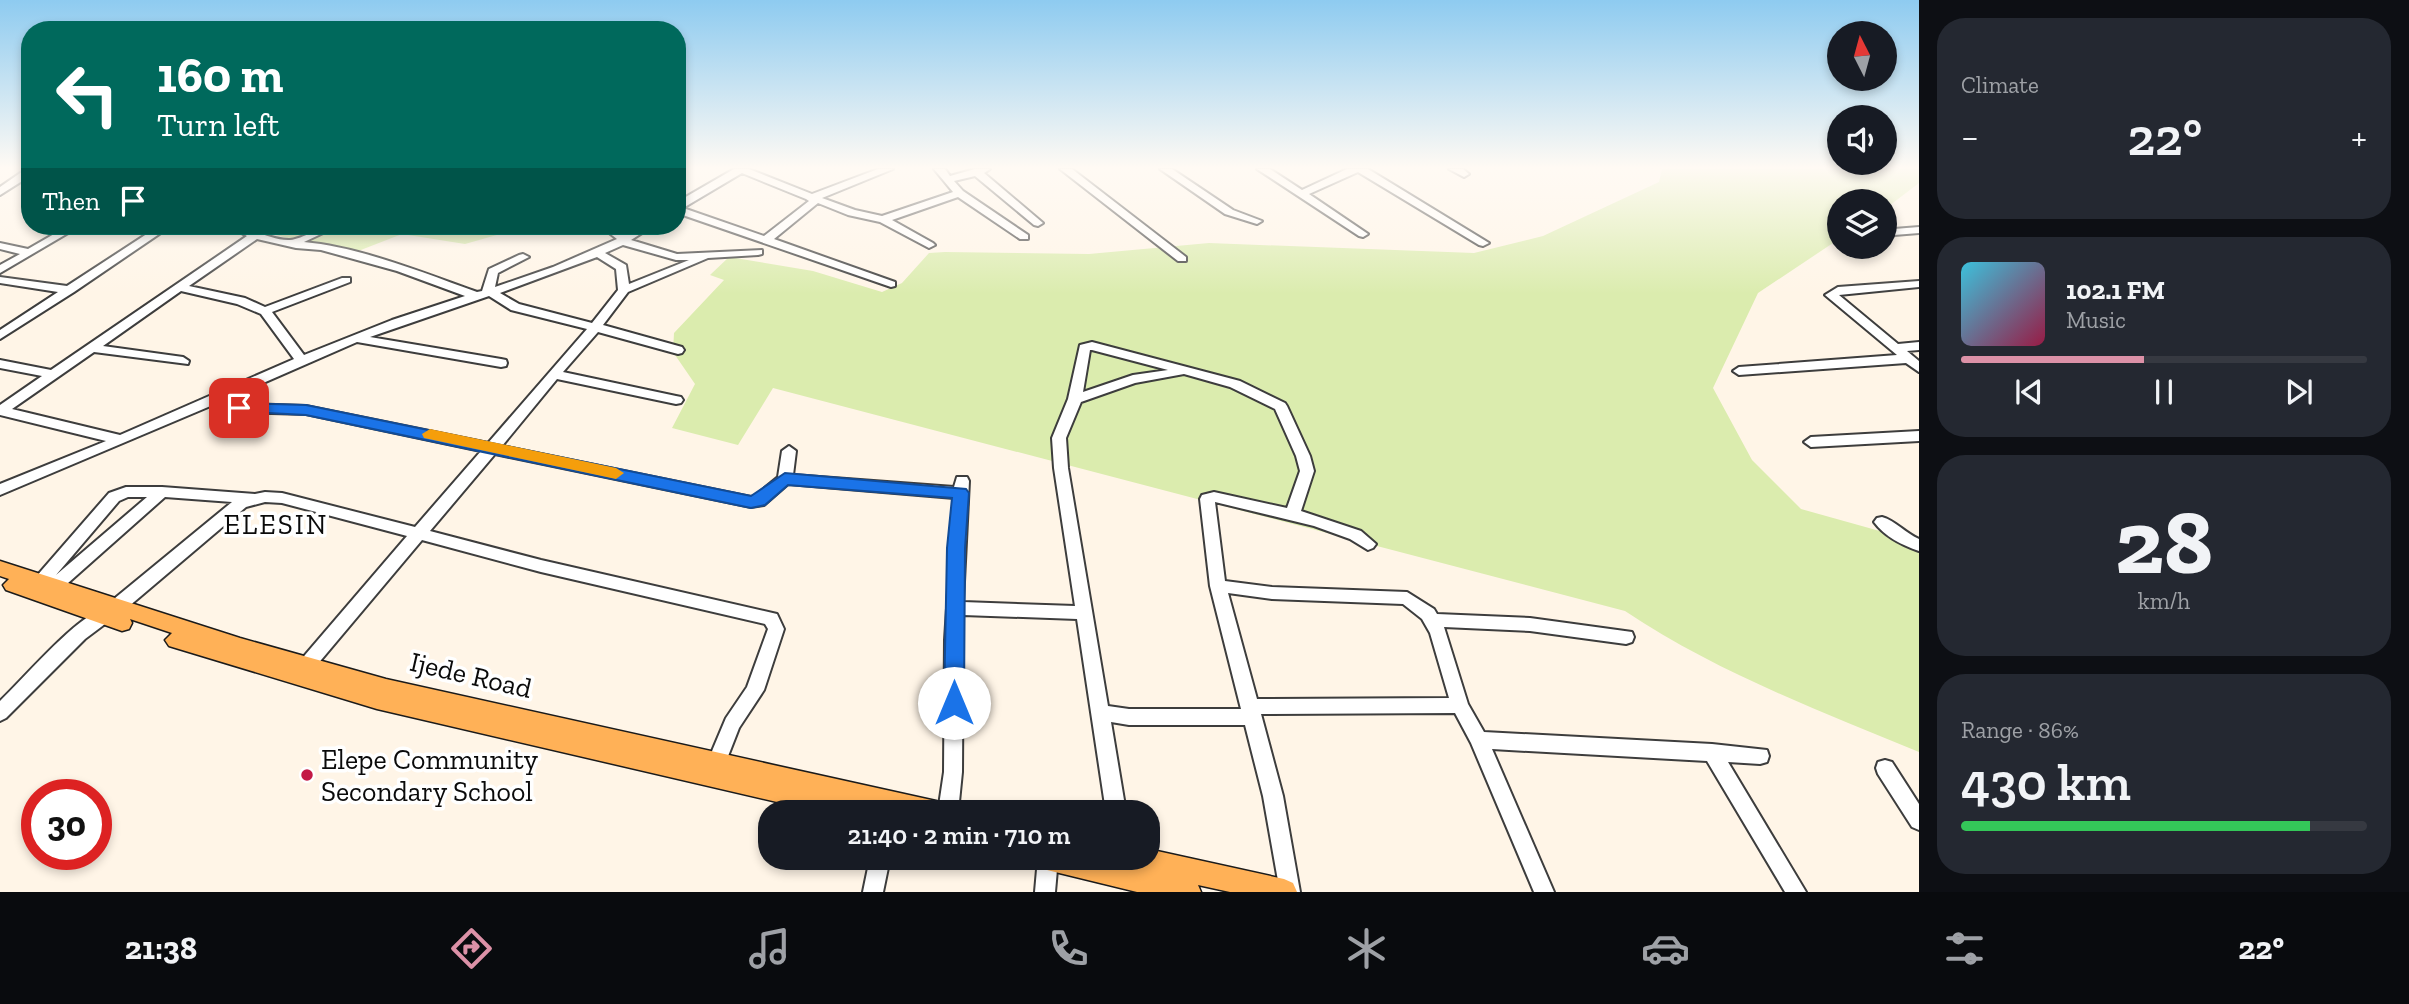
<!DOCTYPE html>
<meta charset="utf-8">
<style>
:root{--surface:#171b24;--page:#242831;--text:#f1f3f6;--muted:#9ea1a6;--line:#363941;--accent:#dc91a7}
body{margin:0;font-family:"Zilla Slab",serif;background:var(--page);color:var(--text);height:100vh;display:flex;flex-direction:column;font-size:26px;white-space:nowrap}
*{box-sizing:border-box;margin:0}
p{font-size:23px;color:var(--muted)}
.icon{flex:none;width:38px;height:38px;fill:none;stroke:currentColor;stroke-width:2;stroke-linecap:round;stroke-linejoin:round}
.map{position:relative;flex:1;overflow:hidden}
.sheet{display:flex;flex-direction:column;gap:18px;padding:18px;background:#0d0f14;width:490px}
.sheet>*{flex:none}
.hud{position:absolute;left:21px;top:21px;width:665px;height:214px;border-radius:28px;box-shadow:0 4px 10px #0003;background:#00695c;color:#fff;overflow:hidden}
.needle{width:46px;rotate:354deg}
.buttons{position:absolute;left:1827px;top:21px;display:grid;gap:14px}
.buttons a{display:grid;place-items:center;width:70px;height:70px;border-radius:50%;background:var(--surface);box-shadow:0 4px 10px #0003;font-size:35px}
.speed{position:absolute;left:21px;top:779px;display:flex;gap:14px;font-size:35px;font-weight:700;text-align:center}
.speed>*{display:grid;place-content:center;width:91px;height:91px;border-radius:50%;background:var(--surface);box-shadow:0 4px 10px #0003;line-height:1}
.speed .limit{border:10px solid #d22;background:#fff;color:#111}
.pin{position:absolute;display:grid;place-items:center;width:60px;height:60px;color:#fff;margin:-30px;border-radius:14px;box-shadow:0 4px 10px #0006}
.me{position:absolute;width:77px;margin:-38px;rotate:0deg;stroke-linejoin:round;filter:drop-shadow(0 0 5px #0008)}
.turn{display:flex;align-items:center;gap:24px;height:147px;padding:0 21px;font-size:32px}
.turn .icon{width:91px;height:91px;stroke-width:2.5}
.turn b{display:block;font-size:49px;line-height:60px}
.then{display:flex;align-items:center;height:66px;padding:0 21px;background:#0003;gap:14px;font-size:26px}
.big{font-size:52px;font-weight:600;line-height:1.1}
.sheet .widget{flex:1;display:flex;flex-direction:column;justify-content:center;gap:10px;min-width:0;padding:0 24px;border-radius:28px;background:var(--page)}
.sheet .dial{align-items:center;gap:0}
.dial b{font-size:91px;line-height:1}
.song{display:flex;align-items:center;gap:21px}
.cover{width:84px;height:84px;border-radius:10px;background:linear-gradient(135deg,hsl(190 70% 55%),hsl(340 70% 35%))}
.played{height:7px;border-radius:4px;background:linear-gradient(90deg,var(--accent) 45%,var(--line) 45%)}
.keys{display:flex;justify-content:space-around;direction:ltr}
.heat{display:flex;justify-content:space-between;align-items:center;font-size:38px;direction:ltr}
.charge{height:10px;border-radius:5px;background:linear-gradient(90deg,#34c759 86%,var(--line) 0)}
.trip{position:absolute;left:758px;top:800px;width:402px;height:70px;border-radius:28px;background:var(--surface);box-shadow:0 4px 10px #0003;font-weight:600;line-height:70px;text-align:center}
.tabs{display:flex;height:112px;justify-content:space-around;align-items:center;background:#090b0e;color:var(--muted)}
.tabs .icon{width:49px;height:49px}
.tabs .current{color:var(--accent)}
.tabs b{font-size:32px;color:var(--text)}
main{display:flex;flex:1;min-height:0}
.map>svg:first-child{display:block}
.green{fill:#dbecae}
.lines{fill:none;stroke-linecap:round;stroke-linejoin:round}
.minor-casing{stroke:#3d3d3d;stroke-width:4}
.major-casing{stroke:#1b1b1b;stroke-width:3}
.minor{fill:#fff;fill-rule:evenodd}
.major{fill:#ffb157;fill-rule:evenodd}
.route{fill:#1a73e8;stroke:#114b97;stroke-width:2}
.slow{fill:#f59e0b}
.poi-dot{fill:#c31946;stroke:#fff;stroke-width:2.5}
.labels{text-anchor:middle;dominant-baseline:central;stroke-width:7;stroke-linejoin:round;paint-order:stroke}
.quarter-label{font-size:28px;letter-spacing:2px;fill:#0a0a0a;stroke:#fff}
.near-street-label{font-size:28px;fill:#0a0a0a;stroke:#fff}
.near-poi-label{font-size:28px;fill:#0a0a0a;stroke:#fff;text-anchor:start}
</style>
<main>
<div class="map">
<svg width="1919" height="892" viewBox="0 0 1919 892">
<rect width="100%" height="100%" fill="#fff5e7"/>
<path class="green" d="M 1662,169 L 1919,169 L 1919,183 L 1885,209 L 1885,201 L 1839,201 L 1839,239 L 1758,293 L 1713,388 L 1752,460 L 1801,509 L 1919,542 L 1919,752 C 1818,710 1716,672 1625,611 L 773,388 L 738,445 L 672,428 L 695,384 L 673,352 L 674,333 L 724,280 L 710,275 L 729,257 L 813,271 L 882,292 L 902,283 L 929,253 L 945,252 L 1089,254 L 1209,243 L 1474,253 L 1543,236 L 1659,182 Z
M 244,226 L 528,226 L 465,244 L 402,234 L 348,255 Z"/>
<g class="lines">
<defs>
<path id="minor" d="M 26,169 L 30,169 L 30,176 L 0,195 L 0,187 Z
M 734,169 L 749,169 L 812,194 L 878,169 L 893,169 L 822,198 L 855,210 L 882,216 L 953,192 L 934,169 L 945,169 L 950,176 L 975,169 L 990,169 L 984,173 L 1043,223 L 1038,226 L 1034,225 L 975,176 L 954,181 L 963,191 L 1028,235 L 1028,239 L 1020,239 L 958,197 L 892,220 L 933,243 L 935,245 L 929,248 L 880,222 L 848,215 L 818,203 L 774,239 L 895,282 L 895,286 L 891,287 L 677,213 L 677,202 ZM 742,173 L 806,199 L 809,201 L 764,236 L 683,208 Z
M 1060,169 L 1072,169 L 1186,257 L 1186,261 L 1178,261 Z
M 1160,169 L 1172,169 L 1233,210 L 1262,221 L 1257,224 L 1225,214 Z
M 1257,169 L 1270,169 L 1302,190 L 1347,169 L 1368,169 L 1489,243 L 1483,246 L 1479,245 L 1358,172 L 1309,194 L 1368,234 L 1363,237 L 1359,236 Z
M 1449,169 L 1463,169 L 1469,174 L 1464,177 Z
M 68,226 L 80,226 L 0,273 L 0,265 L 20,254 L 0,249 L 0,243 L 28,249 Z
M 159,226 L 167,226 L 168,228 L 74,292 L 0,339 L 0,330 L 58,292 L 0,283 L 0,277 L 67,286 Z
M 229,226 C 250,226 270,241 290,240 C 304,239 317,226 338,226 L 304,242 C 360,247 424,273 477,292 L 482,291 L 489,269 L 519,255 L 523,254 L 529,257 L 498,273 L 495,287 L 553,267 L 617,239 L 600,226 L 612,226 L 625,234 L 641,226 L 653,226 L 631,240 L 677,254 L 762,250 L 762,254 L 758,255 L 708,258 L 628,292 L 603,325 L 682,347 L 684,350 L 682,353 L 678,354 L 598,332 L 563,372 L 676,396 L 681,397 L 683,400 L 681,403 L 676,404 L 557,379 L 502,446 L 751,497 L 755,496 L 778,477 L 782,451 L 789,446 L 796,451 L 793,475 L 954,487 L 957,477 L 967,477 L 969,481 L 963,602 L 1075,606 L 1054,468 L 1052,438 L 1068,399 L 1080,345 L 1092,342 L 1240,381 L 1285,403 L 1287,406 L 1310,456 L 1314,471 L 1301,511 L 1361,531 L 1376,544 L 1373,548 L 1368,550 L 1350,539 L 1314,526 L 1215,502 L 1225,581 L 1272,587 L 1407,592 L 1434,609 L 1437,614 L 1530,618 L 1632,632 L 1634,637 L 1632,642 L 1626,644 L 1530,631 L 1444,627 L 1468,704 L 1484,732 L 1712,744 L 1767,750 L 1769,756 L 1767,762 L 1760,764 L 1728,762 L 1806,892 L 1785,892 L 1707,761 L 1492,749 L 1554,892 L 1534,892 L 1471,743 L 1455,713 L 1261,714 L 1283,796 L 1300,892 L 1280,892 L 1263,796 L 1245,725 L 1129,725 L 1111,722 L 1126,812 L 1106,812 L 1077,619 L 963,615 L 962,772 L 958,812 L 938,812 L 944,772 L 945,640 L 954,498 L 788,484 L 764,505 L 751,507 L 495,454 L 430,531 L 541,560 L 777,614 L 784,629 L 764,690 L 739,728 L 723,769 L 716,771 L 709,769 L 707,763 L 726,718 L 747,687 L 768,629 L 765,624 L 541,572 L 422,540 L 311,672 L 305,674 L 299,672 L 296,667 L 299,662 L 407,536 L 282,503 L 265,502 L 246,507 L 121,613 L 115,614 L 109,613 L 111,616 L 109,621 L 85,639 L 6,718 L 0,721 L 0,701 C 24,678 70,624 98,611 C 103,609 103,610 109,611 L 107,608 L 109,603 L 232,502 L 165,497 L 59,591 L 53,593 L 47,591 L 45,587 L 35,586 L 33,582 L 35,578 L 109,493 L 126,487 L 162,487 L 255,494 L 265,492 L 282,493 L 415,527 L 481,451 L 306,414 L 239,412 L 220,402 L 0,495 L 0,484 L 106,441 L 0,415 L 0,405 L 42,376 L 0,368 L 0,360 L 51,370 L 247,236 ZM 257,239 L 296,248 L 321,250 L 397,271 L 465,296 L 392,320 L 304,355 L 272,312 L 350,282 L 350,278 L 342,278 L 265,307 L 245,298 L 189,286 ZM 623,245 L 676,260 L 689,260 L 629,284 L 626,265 L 605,253 ZM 597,257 L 616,269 L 618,290 L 592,323 L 519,304 L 500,293 ZM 181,291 L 237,304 L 261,314 L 294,359 L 120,435 L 12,409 L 94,352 L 188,364 L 189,361 L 183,357 L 103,346 ZM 489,296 L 511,310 L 587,329 L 488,443 L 306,406 L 242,404 L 231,397 L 357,342 L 501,367 L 506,366 L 507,363 L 506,360 L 501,359 L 370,337 ZM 1090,350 L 1092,350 L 1168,370 L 1133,375 L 1083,392 ZM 1184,374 L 1230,387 L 1275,409 L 1296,456 L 1300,471 L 1287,508 L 1214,492 L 1202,495 L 1200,499 L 1210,586 L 1241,709 L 1129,709 L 1108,706 L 1068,468 L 1066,438 L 1081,402 L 1135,383 ZM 128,497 L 147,497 L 56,575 L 119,501 ZM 1228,593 L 1272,599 L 1403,604 L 1422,619 L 1430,633 L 1449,698 L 1257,699 Z
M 1919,227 L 1919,233 L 1894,235 L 1889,232 L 1894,229 Z
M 1919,281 L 1919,287 L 1839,295 L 1898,344 L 1919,342 L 1919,350 L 1907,351 L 1919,361 L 1919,372 L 1906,363 L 1739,375 L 1733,371 L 1739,367 L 1897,355 L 1825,295 L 1838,287 Z
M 1919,431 L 1919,441 L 1811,447 L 1804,442 L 1811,437 Z
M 1882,517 C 1896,521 1905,533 1919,539 L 1919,551 C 1902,545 1885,537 1874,522 L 1877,518 Z
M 1885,760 L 1892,762 L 1919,804 L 1919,830 L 1912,827 L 1878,774 L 1876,768 L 1878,762 Z
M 870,858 L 890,858 L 883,892 L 863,892 Z
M 1038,858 L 1058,858 L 1055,892 L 1035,892 Z"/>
<path id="major" d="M 0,561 L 240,638 L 386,679 L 936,801 L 945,804 L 948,812 L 820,812 L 377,709 L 169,646 L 165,640 L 172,633 L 130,619 L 132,623 L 129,629 L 122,631 L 6,590 L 3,585 L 9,579 L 0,576 Z
M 1148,849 L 1284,879 L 1293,883 L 1297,892 L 1230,892 L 1198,885 L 1201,892 L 1137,892 L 1047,870 L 1038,866 L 1034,858 L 1096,858 L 1125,865 L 1123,858 L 1148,858 Z"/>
</defs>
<use href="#minor" class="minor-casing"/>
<use href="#major" class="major-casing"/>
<use href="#minor" class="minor"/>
<use href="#major" class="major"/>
</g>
<linearGradient id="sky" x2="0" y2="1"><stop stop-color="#8ecbf0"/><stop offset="0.57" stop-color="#fffaf4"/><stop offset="1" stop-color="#fffaf4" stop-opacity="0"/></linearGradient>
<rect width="1919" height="294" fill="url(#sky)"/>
<path class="route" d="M 239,403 L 306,405 L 751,496 L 785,473 L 966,489 L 969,493 L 965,548 L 964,703 L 961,709 L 954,712 L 947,709 L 944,703 L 947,548 L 952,498 L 788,485 L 765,505 L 751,508 L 306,415 L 233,411 L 233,404 Z"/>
<path class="slow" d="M 430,429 L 616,468 L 624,473 L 616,479 L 424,438 L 422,434 Z"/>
<circle class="poi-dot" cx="307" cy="775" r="7"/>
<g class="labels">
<g class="quarter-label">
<text x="276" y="524">ELESIN</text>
</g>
<g class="near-street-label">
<text transform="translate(471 675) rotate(13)">Ijede Road</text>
</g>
<g class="near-poi-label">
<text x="321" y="759">Elepe Community<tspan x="321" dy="32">Secondary School</tspan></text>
</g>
</g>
</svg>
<div class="buttons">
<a><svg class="needle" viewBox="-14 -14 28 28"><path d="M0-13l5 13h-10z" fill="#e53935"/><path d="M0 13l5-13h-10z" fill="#9ea1a6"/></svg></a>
<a><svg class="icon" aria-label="sound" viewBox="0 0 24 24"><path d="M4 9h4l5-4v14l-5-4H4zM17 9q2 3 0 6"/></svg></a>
<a><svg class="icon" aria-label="layers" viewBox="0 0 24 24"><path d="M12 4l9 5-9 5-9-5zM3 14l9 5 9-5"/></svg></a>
</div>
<div class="speed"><div class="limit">30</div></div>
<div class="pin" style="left:239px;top:408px;background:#d93025"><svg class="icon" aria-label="arrive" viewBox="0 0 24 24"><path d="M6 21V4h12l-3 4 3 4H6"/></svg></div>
<svg class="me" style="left:954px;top:703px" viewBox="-20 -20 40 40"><circle r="19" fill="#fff"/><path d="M0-13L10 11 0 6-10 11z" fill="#1a73e8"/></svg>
<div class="trip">21:40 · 2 min · 710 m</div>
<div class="hud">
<div class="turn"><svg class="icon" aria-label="left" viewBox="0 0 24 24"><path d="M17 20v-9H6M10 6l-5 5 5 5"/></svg><div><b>160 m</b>Turn left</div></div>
<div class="then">Then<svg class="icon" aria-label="arrive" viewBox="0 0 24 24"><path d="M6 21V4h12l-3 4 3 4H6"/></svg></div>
</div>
</div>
<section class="sheet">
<div class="widget"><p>Climate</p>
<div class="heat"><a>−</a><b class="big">22°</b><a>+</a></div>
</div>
<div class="widget">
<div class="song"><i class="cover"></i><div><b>102.1 FM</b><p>Music</p></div></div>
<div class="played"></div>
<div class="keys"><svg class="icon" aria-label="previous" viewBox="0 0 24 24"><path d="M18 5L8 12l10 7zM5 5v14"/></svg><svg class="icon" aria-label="pause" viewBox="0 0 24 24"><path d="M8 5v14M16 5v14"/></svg><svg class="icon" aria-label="next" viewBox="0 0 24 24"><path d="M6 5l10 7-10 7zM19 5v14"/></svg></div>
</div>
<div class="widget dial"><b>28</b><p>km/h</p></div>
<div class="widget"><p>Range · 86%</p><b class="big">430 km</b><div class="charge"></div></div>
</section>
</main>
<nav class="tabs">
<b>21:38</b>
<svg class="icon current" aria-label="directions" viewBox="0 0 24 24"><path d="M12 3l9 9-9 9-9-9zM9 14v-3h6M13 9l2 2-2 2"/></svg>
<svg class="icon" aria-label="music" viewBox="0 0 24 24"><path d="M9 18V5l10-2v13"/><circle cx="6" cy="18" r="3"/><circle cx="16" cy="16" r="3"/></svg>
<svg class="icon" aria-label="phone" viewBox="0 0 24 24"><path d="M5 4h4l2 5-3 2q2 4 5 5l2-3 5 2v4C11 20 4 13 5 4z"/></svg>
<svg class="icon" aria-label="climate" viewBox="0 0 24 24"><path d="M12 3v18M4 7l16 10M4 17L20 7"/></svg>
<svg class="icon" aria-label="car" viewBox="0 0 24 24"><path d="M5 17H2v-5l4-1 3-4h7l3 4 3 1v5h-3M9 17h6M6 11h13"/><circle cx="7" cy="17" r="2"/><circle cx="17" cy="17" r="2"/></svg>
<svg class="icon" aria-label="filters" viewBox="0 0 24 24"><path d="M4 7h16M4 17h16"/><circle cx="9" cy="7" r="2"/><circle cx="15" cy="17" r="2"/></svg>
<b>22°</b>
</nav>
